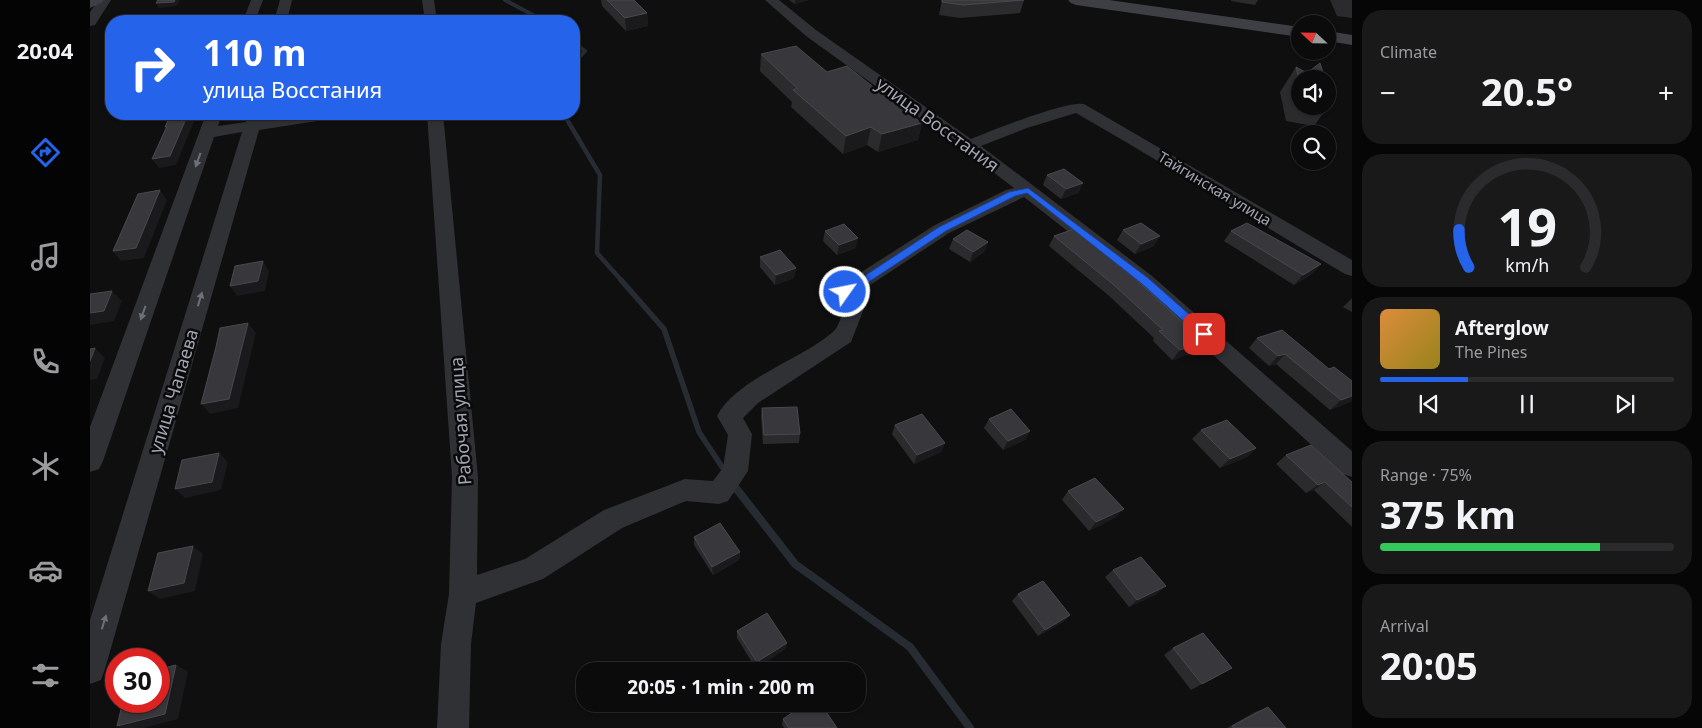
<!DOCTYPE html>
<meta charset="utf-8">
<style>
:root{--surface:#0b0b0c;--page:#19191a;--text:#f1f3f6;--muted:#9a9b9d;--line:#2b2b2d;--accent:#2563eb}
body{margin:0;font-family:"Noto Sans",sans-serif;background:var(--page);color:var(--text);height:100vh;display:flex;flex-direction:column;font-size:19px;white-space:nowrap}
*{box-sizing:border-box;margin:0}
p{font-size:16px;color:var(--muted)}
.icon{flex:none;width:28px;height:28px;fill:none;stroke:currentColor;stroke-width:2;stroke-linecap:round;stroke-linejoin:round}
.map{position:relative;flex:1;overflow:hidden}
.sheet{display:flex;flex-direction:column;gap:10px;padding:10px;background:#060607;width:350px}
.sheet>*{flex:none}
.guide{position:absolute;left:15px;top:15px;width:475px;height:105px;border-radius:20px;box-shadow:0 1px 4px #0004,0 0 0 1px var(--line);background:#2563eb;color:#fff;overflow:hidden}
.needle{width:32px;rotate:292deg}
.buttons{position:absolute;left:1201px;top:15px;display:grid;gap:10px}
.buttons a{display:grid;place-items:center;width:45px;height:45px;border-radius:50%;background:var(--surface);box-shadow:0 1px 4px #0004,0 0 0 1px var(--line);font-size:25px}
.speed{position:absolute;left:15px;top:648px;display:flex;gap:10px;font-size:25px;font-weight:700;text-align:center}
.speed>*{display:grid;place-content:center;width:65px;height:65px;border-radius:50%;background:var(--surface);box-shadow:0 1px 4px #0004,0 0 0 1px var(--line);line-height:1}
.speed .limit{border:8px solid #d22;background:#fff;color:#111}
.pin{position:absolute;display:grid;place-items:center;width:42px;height:42px;color:#fff;margin:-21px;border-radius:10px;box-shadow:0 2px 8px #0006}
.me{position:absolute;width:55px;margin:-28px;rotate:57deg;stroke-linejoin:round;filter:drop-shadow(0 0 4px #0008)}
.turn{display:flex;align-items:center;gap:18px;height:105px;padding:0 15px;font-size:22px}
.turn .icon{width:65px;height:65px;stroke-width:2.5}
.turn b{display:block;font-size:35px;line-height:42px}
.big{font-size:38px;font-weight:700;line-height:1.1}
.sheet .card{flex:1;display:flex;flex-direction:column;justify-content:center;gap:8px;min-width:0;padding:0 18px;border-radius:20px;background:var(--page)}
.sheet .dial{align-items:center;gap:0}
.dial svg{height:130px;overflow:visible;fill:none;stroke:var(--line);stroke-width:7;stroke-linecap:round;text-anchor:middle}
.dial text{fill:var(--text);stroke:none}
.song{display:flex;align-items:center;gap:15px}
.cover{width:60px;height:60px;border-radius:8px;background:linear-gradient(135deg,hsl(30 70% 55%),hsl(50 70% 35%))}
.played{height:5px;border-radius:2px;background:linear-gradient(90deg,var(--accent) 30%,var(--line) 30%)}
.keys{display:flex;justify-content:space-around;direction:ltr}
.heat{display:flex;justify-content:space-between;align-items:center;font-size:28px;direction:ltr}
.charge{height:8px;border-radius:4px;background:linear-gradient(90deg,#34c759 75%,var(--line) 0)}
.trip{position:absolute;left:486px;top:662px;width:290px;height:50px;border-radius:20px;background:var(--surface);box-shadow:0 1px 4px #0004,0 0 0 1px var(--line);font-weight:700;line-height:50px;text-align:center}
main{display:flex;flex:1;min-height:0}
.menu{display:flex;flex-direction:column;width:90px;justify-content:space-around;align-items:center;background:#040405;color:var(--muted)}
.menu .icon{width:35px;height:35px}
.menu .current{color:var(--accent)}
.menu b{font-size:22px;color:var(--text)}
.map>svg:first-child{display:block}
.lines{fill:none;stroke-linecap:round;stroke-linejoin:round}
.stream-far3{stroke:#272c33;stroke-width:4}
.stream-far2{stroke:#272c33;stroke-width:4.5}
.stream-far1{stroke:#272c33;stroke-width:5.5}
.stream{stroke:#272c33;stroke-width:8}
.street{fill:#303135;fill-rule:evenodd}
.secondary{fill:#3e3f45;fill-rule:evenodd}
.wall{fill:#2b2b2e}
.shaded-wall{fill:#1a1a1c}
.building{fill:#38383c;stroke:#48494e}
.oneway{fill:#6e7079}
.route{fill:#2563eb;stroke:#184099}
.labels{text-anchor:middle;dominant-baseline:central;stroke-width:5;stroke-linejoin:round;paint-order:stroke}
.far-street-label{font-size:15px;fill:#a1a4b1;stroke:#0a0a0b}
.street-label{font-size:18px;fill:#a1a4b1;stroke:#0a0a0b}
</style>
<main>
<nav class="menu">
<b>20:04</b>
<svg class="icon current" aria-label="directions" viewBox="0 0 24 24"><path d="M12 3l9 9-9 9-9-9zM9 14v-3h6M13 9l2 2-2 2"/></svg>
<svg class="icon" aria-label="music" viewBox="0 0 24 24"><path d="M9 18V5l10-2v13"/><circle cx="6" cy="18" r="3"/><circle cx="16" cy="16" r="3"/></svg>
<svg class="icon" aria-label="phone" viewBox="0 0 24 24"><path d="M5 4h4l2 5-3 2q2 4 5 5l2-3 5 2v4C11 20 4 13 5 4z"/></svg>
<svg class="icon" aria-label="climate" viewBox="0 0 24 24"><path d="M12 3v18M4 7l16 10M4 17L20 7"/></svg>
<svg class="icon" aria-label="car" viewBox="0 0 24 24"><path d="M5 17H2v-5l4-1 3-4h7l3 4 3 1v5h-3M9 17h6M6 11h13"/><circle cx="7" cy="17" r="2"/><circle cx="17" cy="17" r="2"/></svg>
<svg class="icon" aria-label="filters" viewBox="0 0 24 24"><path d="M4 7h16M4 17h16"/><circle cx="9" cy="7" r="2"/><circle cx="15" cy="17" r="2"/></svg>
</nav>
<div class="map">
<svg width="1262" height="728" viewBox="0 0 1262 728">
<rect width="100%" height="100%" fill="#0f0f10"/>
<g class="lines">
<path class="stream-far3" d="M 415,0 L 454,21
M 484,43 L 495,51 L 484,63
M 474,114 L 480,125"/>
<path class="stream-far2" d="M 479,123 L 510,175 L 507,253 L 532,281"/>
<path class="stream-far1" d="M 531,280 L 574,329 L 609,432 L 636,473"/>
<path class="stream" d="M 642,483 L 705,564 L 820,647 L 880,728"/>
<path class="street" d="M 9,0 L 21,0 L 5,25 L 0,26 L 0,12 Z
M 161,0 L 173,0 L 165,21 L 153,21 Z
M 190,0 L 202,0 L 197,21 L 184,21 Z
M 332,0 L 344,0 L 347,21 L 335,21 Z
M 675,0 L 689,0 L 726,30 L 881,139 C 900,131 978,100 994,104 L 1262,260 L 1262,276 L 1255,274 C 1165,221 1077,165 986,113 L 937,128 L 891,146 L 1062,276 L 1262,451 L 1262,477 L 1253,474 L 1048,286 L 934,197 L 859,233 L 762,297 L 755,299 L 748,297 L 745,292 L 748,287 L 845,225 L 916,190 L 924,188 L 873,149 L 716,36 Z
M 116,114 L 132,114 L 128,126 L 156,122 L 158,114 L 174,114 L 172,120 L 211,114 L 248,114 L 246,117 L 240,119 L 169,130 L 15,669 L 11,680 L 0,684 L 0,620 L 152,132 L 124,137 L 13,461 L 9,469 L 0,472 L 0,427 Z
M 337,114 L 353,114 L 388,477 L 387,575 L 435,559 L 514,510 L 595,479 L 623,481 L 633,468 L 638,435 L 627,416 C 646,379 712,359 743,332 C 750,326 752,310 758,301 L 765,299 L 772,301 L 775,306 L 761,342 L 668,403 L 653,418 L 662,434 L 658,471 L 638,501 L 629,504 L 596,501 L 532,528 L 453,579 L 386,603 L 381,644 L 379,728 L 347,728 L 351,644 L 359,594 L 362,477 Z"/>
<path class="secondary" d="M 0,0 L 14,0 L 11,3 L 0,8 Z
M 978,0 L 1019,0 L 1210,27 L 1210,37 L 986,5 L 981,3 Z
M 1238,31 L 1262,35 L 1262,45 L 1238,41 Z"/>
</g>
<path class="wall" d="M 511,0 L 544,0 L 557,13 L 558,26 L 536,31 L 512,6 Z
M 699,0 L 719,0 L 705,4 Z
M 852,0 L 934,0 L 930,13 L 870,18 L 849,15 Z
M 1141,0 L 1168,0 L 1165,5 L 1141,1 Z
M 1240,0 L 1262,0 L 1262,18 L 1247,16 Z
M 671,54 L 737,72 L 802,102 L 832,123 L 828,140 L 788,152 L 777,145 L 753,154 L 701,107 L 702,102 L 670,71 Z
M 1206,67 L 1217,73 L 1210,79 L 1210,106 L 1238,106 L 1238,87 L 1242,101 L 1224,126 L 1196,121 L 1190,92 Z
M 957,175 L 993,183 L 988,193 L 971,199 L 953,185 Z
M 1033,230 L 1064,246 L 1045,254 L 1027,240 Z
M 735,231 L 766,248 L 747,255 L 733,241 Z
M 1141,231 L 1222,274 L 1204,285 L 1134,241 Z
M 964,236 L 1114,342 L 1106,352 L 1082,360 L 1063,341 L 1064,338 L 1018,295 L 959,246 Z
M 863,239 L 898,242 L 894,252 L 880,262 L 859,249 Z
M 670,257 L 706,268 L 704,278 L 685,285 L 670,267 Z
M 1262,298 L 1262,312 L 1253,307 Z
M 1167,338 L 1239,369 L 1262,401 L 1240,410 L 1186,364 L 1179,366 L 1159,348 Z
M 672,408 L 710,434 L 709,443 L 673,444 L 671,417 Z
M 899,419 L 940,431 L 935,440 L 913,450 L 894,428 Z
M 805,425 L 855,443 L 851,452 L 824,464 L 802,434 Z
M 1111,430 L 1166,448 L 1157,457 L 1130,468 L 1102,439 Z
M 1196,455 L 1262,482 L 1262,527 L 1224,490 L 1216,493 L 1186,464 Z
M 978,491 L 1026,517 L 999,531 L 972,500 Z
M 604,537 L 650,552 L 649,560 L 623,575 L 604,545 Z
M 1023,570 L 1067,594 L 1039,607 L 1015,577 Z
M 928,594 L 980,615 L 973,622 L 948,636 L 922,601 Z
M 647,631 L 697,643 L 695,649 L 666,669 L 647,638 Z
M 1083,648 L 1142,668 L 1101,690 L 1074,655 Z
M 1178,707 L 1196,728 L 1137,728 L 1165,712 Z
M 693,719 L 747,728 L 694,728 L 692,724 Z"/>
<path class="shaded-wall" d="M 85,0 L 90,0 L 87,6 L 68,8 L 66,3 Z
M 705,0 L 719,0 L 705,4 Z
M 557,13 L 558,26 L 536,31 L 535,18 Z
M 98,114 L 107,114 L 86,165 L 69,168 L 62,159 Z
M 832,123 L 828,140 L 788,152 L 792,134 Z
M 781,127 L 777,145 L 753,154 L 756,136 Z
M 993,183 L 988,193 L 971,199 L 976,189 Z
M 70,190 L 77,200 L 54,258 L 31,261 L 23,251 Z
M 1070,236 L 1064,246 L 1045,254 L 1051,244 Z
M 768,238 L 766,248 L 747,255 L 749,245 Z
M 898,242 L 894,252 L 880,262 L 883,252 Z
M 173,261 L 179,271 L 175,291 L 147,296 L 140,286 Z
M 1231,264 L 1222,274 L 1204,285 L 1213,275 Z
M 706,268 L 704,278 L 685,285 L 686,275 Z
M 22,291 L 32,301 L 24,321 L 0,325 L 0,313 Z
M 158,323 L 166,333 L 148,408 L 120,414 L 111,404 Z
M 1114,342 L 1106,352 L 1082,360 L 1090,350 Z
M 5,348 L 15,358 L 7,379 L 0,380 L 0,361 Z
M 1195,354 L 1186,364 L 1179,366 L 1188,356 Z
M 1262,396 L 1262,401 L 1240,410 L 1251,400 Z
M 940,431 L 935,440 L 913,450 L 918,441 Z
M 855,443 L 851,452 L 824,464 L 827,455 Z
M 1166,448 L 1157,457 L 1130,468 L 1140,459 Z
M 129,453 L 138,462 L 131,490 L 95,498 L 85,489 Z
M 1235,482 L 1224,490 L 1216,493 L 1228,485 Z
M 1034,509 L 1026,517 L 999,531 L 1006,522 Z
M 103,546 L 113,554 L 105,591 L 70,599 L 58,591 Z
M 650,552 L 649,560 L 623,575 L 622,567 Z
M 1076,586 L 1067,594 L 1039,607 L 1047,600 Z
M 980,615 L 973,622 L 948,636 L 955,630 Z
M 697,643 L 695,649 L 666,669 L 667,662 Z
M 86,665 L 98,671 L 88,719 L 54,728 L 31,728 L 27,726 Z"/>
<path class="building" d="M 68,0 L 85,0 L 84,2 L 66,3 Z
M 517,0 L 544,0 L 557,13 L 535,18 Z
M 852,0 L 934,0 L 873,5 L 852,2 Z
M 228,18 L 227,21 L 211,21 L 211,20 Z
M 706,46 L 737,72 L 757,66 L 802,102 L 832,123 L 792,134 L 781,127 L 756,136 L 703,90 L 707,88 L 671,54 Z
M 1230,63 L 1235,79 L 1210,79 L 1210,83 L 1206,67 L 1217,73 Z
M 1238,87 L 1242,101 L 1238,100 Z
M 81,114 L 98,114 L 80,156 L 62,159 L 77,126 L 75,127 Z
M 974,169 L 993,183 L 976,189 L 957,175 Z
M 70,190 L 46,248 L 23,251 L 48,194 Z
M 1051,223 L 1070,236 L 1051,244 L 1033,230 Z
M 1157,223 L 1231,264 L 1213,275 L 1141,231 Z
M 754,224 L 768,238 L 749,245 L 735,231 Z
M 984,229 L 1038,272 L 1114,342 L 1090,350 L 1069,331 L 1073,330 L 1024,285 L 964,236 Z
M 877,230 L 898,242 L 883,252 L 863,239 Z
M 690,250 L 706,268 L 686,275 L 670,257 Z
M 173,261 L 168,281 L 140,286 L 145,266 Z
M 22,291 L 14,311 L 0,313 L 0,294 Z
M 158,323 L 139,399 L 111,404 L 126,347 L 130,328 Z
M 1192,330 L 1239,369 L 1244,367 L 1262,381 L 1262,396 L 1251,400 L 1195,354 L 1188,356 L 1167,338 Z
M 5,348 L 0,361 L 0,349 Z
M 707,407 L 710,434 L 674,435 L 672,408 Z
M 921,409 L 940,431 L 918,441 L 899,419 Z
M 832,414 L 855,443 L 827,455 L 805,425 Z
M 1137,420 L 1166,448 L 1140,459 L 1111,430 Z
M 1221,445 L 1262,482 L 1262,507 L 1235,482 L 1228,485 L 1196,455 Z
M 129,453 L 122,482 L 85,489 L 92,460 Z
M 1005,478 L 1034,509 L 1006,522 L 978,491 Z
M 630,523 L 650,552 L 622,567 L 604,537 Z
M 103,546 L 94,583 L 58,591 L 68,553 Z
M 1051,557 L 1076,586 L 1047,600 L 1023,570 Z
M 953,581 L 980,615 L 955,630 L 928,594 Z
M 677,613 L 697,643 L 667,662 L 647,631 Z
M 1113,633 L 1142,668 L 1112,684 L 1083,648 Z
M 86,665 L 75,714 L 27,726 L 33,701 L 69,701 L 69,669 Z
M 715,704 L 731,704 L 747,728 L 699,728 L 693,719 Z
M 1178,707 L 1196,728 L 1144,728 L 1142,726 Z"/>
<defs><path id="oneway-solid" d="M-6-.8H1V-3.2L6.5 0L1 3.2V.8H-6Z" transform="scale(1.25)"/></defs>
<g class="oneway">
<use href="#oneway-solid" transform="translate(108 160) rotate(110)"/>
<use href="#oneway-solid" transform="translate(110 299) rotate(-73)"/>
<use href="#oneway-solid" transform="translate(53 313) rotate(110)"/>
<use href="#oneway-solid" transform="translate(14 622) rotate(-73)"/>
</g>
<path class="route" d="M 938,188 L 1058,278 L 1118,331 L 1120,334 L 1118,336 L 1110,336 L 1051,283 L 937,193 L 925,196 L 856,231 L 759,295 L 755,296 L 750,292 L 849,227 L 919,192 Z"/>
<g class="labels">
<g class="far-street-label">
<text transform="translate(1125 188) rotate(31)">Тайгинская улица</text>
</g>
<g class="street-label">
<text transform="translate(848 124) rotate(36)">улица Восстания</text>
<text transform="translate(83 391) rotate(-73)">улица Чапаева</text>
<text transform="translate(370 421) rotate(-94)">Рабочая улица</text>
</g>
</g>
</svg>
<div class="buttons">
<a><svg class="needle" viewBox="-14 -14 28 28"><path d="M0-13l5 13h-10z" fill="#e53935"/><path d="M0 13l5-13h-10z" fill="#9a9b9d"/></svg></a>
<a><svg class="icon" aria-label="sound" viewBox="0 0 24 24"><path d="M4 9h4l5-4v14l-5-4H4zM17 9q2 3 0 6"/></svg></a>
<a><svg class="icon" aria-label="search" viewBox="0 0 24 24"><circle cx="10" cy="10" r="6"/><path d="M15 15l6 6"/></svg></a>
</div>
<div class="speed"><div class="limit">30</div></div>
<div class="pin" style="left:1114px;top:334px;background:#d93025"><svg class="icon" aria-label="arrive" viewBox="0 0 24 24"><path d="M6 21V4h12l-3 4 3 4H6"/></svg></div>
<svg class="me" style="left:755px;top:292px" viewBox="-20 -20 40 40"><circle r="17" fill="#2563eb" stroke="#fff" stroke-width="3"/><path d="M0-11L8 9 0 5-8 9z" fill="#fff"/></svg>
<div class="trip">20:05 · 1 min · 200 m</div>
<div class="guide">
<div class="turn"><svg class="icon" aria-label="right" viewBox="0 0 24 24"><path d="M7 20v-9h11M14 6l5 5-5 5"/></svg><div><b>110 m</b>улица Восстания</div></div>
</div>
</div>
<section class="sheet">
<div class="card"><p>Climate</p>
<div class="heat"><a>−</a><b class="big">20.5°</b><a>+</a></div>
</div>
<div class="card dial"><svg viewBox="0 0 100 80">
<path d="M14 69A42 42 0 1 1 86 69"/>
<path d="M14 69A42 42 0 0 1 8 46" stroke="#2563eb"/>
<text x="50" y="56" font-size="32" font-weight="700">19</text>
<text x="50" y="72" font-size="11">km/h</text>
</svg></div>
<div class="card">
<div class="song"><i class="cover"></i><div><b>Afterglow</b><p>The Pines</p></div></div>
<div class="played"></div>
<div class="keys"><svg class="icon" aria-label="previous" viewBox="0 0 24 24"><path d="M18 5L8 12l10 7zM5 5v14"/></svg><svg class="icon" aria-label="pause" viewBox="0 0 24 24"><path d="M8 5v14M16 5v14"/></svg><svg class="icon" aria-label="next" viewBox="0 0 24 24"><path d="M6 5l10 7-10 7zM19 5v14"/></svg></div>
</div>
<div class="card"><p>Range · 75%</p><b class="big">375 km</b><div class="charge"></div></div>
<div class="card"><p>Arrival</p><b class="big">20:05</b></div>
</section>
</main>
